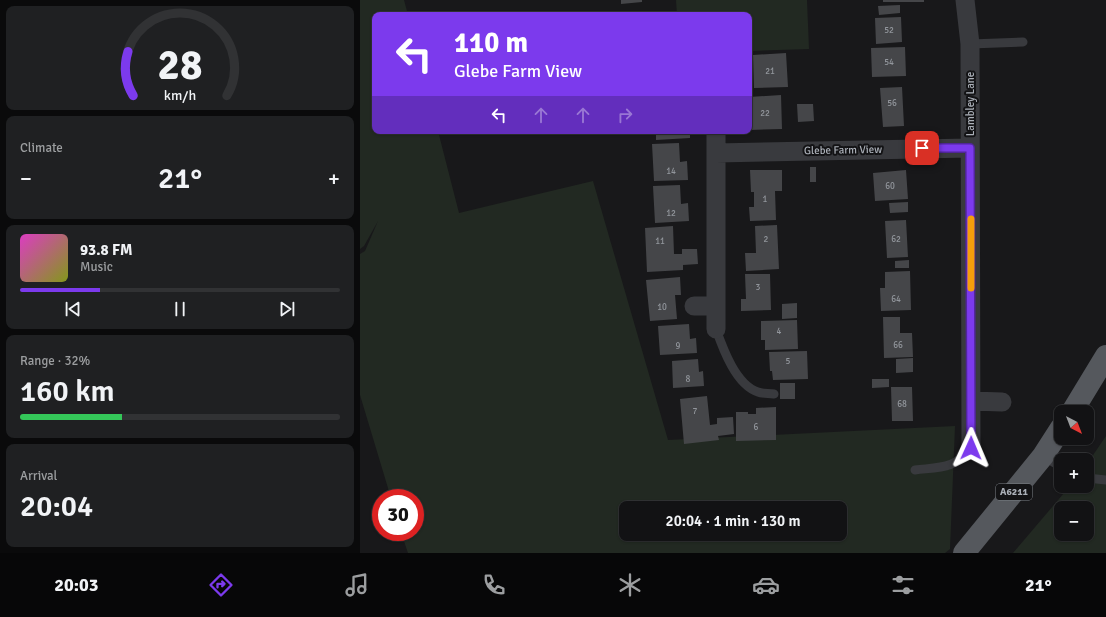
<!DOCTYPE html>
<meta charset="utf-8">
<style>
:root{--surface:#121214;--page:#1f2022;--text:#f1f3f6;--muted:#9c9ea0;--line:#313234;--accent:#7c3aed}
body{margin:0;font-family:Signika,sans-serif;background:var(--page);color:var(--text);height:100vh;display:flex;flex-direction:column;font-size:15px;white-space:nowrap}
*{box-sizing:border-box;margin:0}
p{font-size:13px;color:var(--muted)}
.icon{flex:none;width:22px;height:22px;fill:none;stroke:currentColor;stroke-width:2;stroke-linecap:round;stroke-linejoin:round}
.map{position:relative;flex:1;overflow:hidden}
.side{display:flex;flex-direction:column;gap:6px;padding:6px;background:#0a0a0b;width:360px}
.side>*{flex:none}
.top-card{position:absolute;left:12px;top:12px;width:380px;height:122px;border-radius:8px;box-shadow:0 1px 3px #0004,0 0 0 1px var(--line);background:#7c3aed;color:#fff;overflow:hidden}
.needle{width:26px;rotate:138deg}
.fabs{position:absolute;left:694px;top:405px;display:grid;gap:8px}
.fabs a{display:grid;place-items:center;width:40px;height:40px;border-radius:8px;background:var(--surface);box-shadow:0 1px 3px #0004,0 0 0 1px var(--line);font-size:20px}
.speed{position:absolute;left:12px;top:489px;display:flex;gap:8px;font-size:20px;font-weight:700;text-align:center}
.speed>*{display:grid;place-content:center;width:52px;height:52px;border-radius:50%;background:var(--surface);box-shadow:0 1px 3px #0004,0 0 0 1px var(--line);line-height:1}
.speed .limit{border:6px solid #d22;background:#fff;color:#111}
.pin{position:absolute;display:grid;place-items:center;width:34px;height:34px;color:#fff;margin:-17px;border-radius:8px;box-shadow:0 2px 6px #0006}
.me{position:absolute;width:44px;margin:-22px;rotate:1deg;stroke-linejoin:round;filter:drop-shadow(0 0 3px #0008)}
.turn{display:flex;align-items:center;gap:14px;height:84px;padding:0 16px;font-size:18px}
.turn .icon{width:52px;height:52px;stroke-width:2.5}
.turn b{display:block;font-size:28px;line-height:34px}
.lanes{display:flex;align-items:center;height:38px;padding:0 16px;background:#0003;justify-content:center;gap:20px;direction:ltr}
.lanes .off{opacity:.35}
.big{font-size:30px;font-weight:600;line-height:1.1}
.side .card{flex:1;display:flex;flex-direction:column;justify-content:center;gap:6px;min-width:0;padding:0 14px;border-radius:8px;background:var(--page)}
.side .dial{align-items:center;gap:0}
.dial svg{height:104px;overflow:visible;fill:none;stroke:var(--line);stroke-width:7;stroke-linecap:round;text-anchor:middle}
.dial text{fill:var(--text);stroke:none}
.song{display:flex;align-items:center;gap:12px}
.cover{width:48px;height:48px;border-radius:6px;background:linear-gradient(135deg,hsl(310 70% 55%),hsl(70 70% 35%))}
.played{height:4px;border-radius:2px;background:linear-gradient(90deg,var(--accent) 25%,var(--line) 25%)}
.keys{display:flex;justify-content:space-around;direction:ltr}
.heat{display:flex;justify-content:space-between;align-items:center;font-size:22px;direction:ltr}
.charge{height:6px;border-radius:3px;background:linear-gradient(90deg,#34c759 32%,var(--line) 0)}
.trip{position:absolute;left:259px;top:501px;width:228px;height:40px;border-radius:8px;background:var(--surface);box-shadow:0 1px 3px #0004,0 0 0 1px var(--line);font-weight:600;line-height:40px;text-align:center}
.tab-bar{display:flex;height:64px;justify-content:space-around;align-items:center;background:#070708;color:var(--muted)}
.tab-bar .icon{width:28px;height:28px}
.tab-bar .on{color:var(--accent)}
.tab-bar b{font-size:18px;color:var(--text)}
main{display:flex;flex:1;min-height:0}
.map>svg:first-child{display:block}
.green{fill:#222922;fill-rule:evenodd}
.building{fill:#454649}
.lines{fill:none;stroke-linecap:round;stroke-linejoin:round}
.service{stroke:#393a3e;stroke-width:9}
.minor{stroke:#393a3e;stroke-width:19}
.primary{stroke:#55585d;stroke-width:22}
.route-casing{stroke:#51269a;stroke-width:10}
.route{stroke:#7c3aed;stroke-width:7}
.slow{stroke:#f59e0b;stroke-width:7}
.labels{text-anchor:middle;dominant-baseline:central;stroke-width:4;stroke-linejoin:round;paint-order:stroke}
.number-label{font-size:9px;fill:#92969c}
.shield{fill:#131315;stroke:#7d8187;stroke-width:1}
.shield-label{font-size:10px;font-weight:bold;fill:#abb0b8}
.street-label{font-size:11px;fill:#abb0b8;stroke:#131315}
</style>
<main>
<section class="side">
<div class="card dial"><svg viewBox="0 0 100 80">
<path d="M14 69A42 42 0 1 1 86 69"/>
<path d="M14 69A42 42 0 0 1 10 35" stroke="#7c3aed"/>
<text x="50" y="56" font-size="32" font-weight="700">28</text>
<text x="50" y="72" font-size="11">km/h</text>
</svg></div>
<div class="card"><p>Climate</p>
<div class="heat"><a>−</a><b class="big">21°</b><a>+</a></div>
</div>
<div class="card">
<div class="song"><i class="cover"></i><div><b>93.8 FM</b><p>Music</p></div></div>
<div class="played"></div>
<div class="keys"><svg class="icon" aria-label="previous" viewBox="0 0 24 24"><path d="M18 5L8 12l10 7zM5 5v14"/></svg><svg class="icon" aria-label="pause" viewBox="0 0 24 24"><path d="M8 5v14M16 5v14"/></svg><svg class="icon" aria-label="next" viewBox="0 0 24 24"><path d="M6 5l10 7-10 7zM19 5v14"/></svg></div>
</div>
<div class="card"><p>Range · 32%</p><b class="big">160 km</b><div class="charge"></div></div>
<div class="card"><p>Arrival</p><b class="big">20:04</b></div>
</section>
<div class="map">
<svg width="746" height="553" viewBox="0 0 746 553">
<rect width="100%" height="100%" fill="#18181a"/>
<path class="green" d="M 0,0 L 44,0 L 48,15 L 15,15 L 15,131 L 78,131 L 99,213 L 233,181 L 308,440 L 595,426 L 590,549 L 585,553 L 48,553 L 41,532 L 55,532 L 55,498 L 31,498 L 0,395 L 0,254 L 5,251 L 18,221 L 4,246 L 0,249 ZM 266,508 L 480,508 L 480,534 L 266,534 Z
M 316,0 L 447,0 L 449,49 L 389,51 L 389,15 L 317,15 Z
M 746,436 L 746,553 L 653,553 L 710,486 L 727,486 L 727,464 ZM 701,508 L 727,508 L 727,534 L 701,534 Z"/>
<path class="building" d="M 261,0 L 282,0 L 282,2 L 261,4 Z
M 523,0 L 564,0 L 564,2 L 523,2 Z
M 540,5 L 540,13 L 519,15 L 518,6 Z
M 541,17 L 542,42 L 516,44 L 515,18 Z
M 545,47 L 546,76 L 512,77 L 511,48 Z
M 426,53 L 428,87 L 394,88 L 393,55 Z
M 542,87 L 544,126 L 523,127 L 520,88 Z
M 421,95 L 422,129 L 389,130 L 389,97 Z
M 437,104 L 453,104 L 454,121 L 438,122 Z
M 296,131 L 330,131 L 330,138 L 296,140 Z
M 319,143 L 320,162 L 327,161 L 328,180 L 294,181 L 292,144 Z
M 450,167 L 456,167 L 456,182 L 450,182 Z
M 390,170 L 422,170 L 422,191 L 415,191 L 416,220 L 390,221 L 389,207 L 394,207 L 394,192 L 391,192 Z
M 546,170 L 548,199 L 515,201 L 513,173 Z
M 320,185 L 321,204 L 328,203 L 329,221 L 295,223 L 293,186 Z
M 548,202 L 548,212 L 530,213 L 529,203 Z
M 546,220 L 548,257 L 527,258 L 525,221 Z
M 417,225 L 419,269 L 386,271 L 385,253 L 396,253 L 395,226 Z
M 313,226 L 314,254 L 322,254 L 322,249 L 337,249 L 338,264 L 323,265 L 323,270 L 287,272 L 285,228 Z
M 549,260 L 549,268 L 535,268 L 535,261 Z
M 550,271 L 551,310 L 521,311 L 520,288 L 525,288 L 525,272 Z
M 385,274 L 410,274 L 411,310 L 381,311 L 381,299 L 386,299 Z
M 320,277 L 321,295 L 315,295 L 317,319 L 290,321 L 286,280 Z
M 437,303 L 437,318 L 422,319 L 422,304 Z
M 523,317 L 540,317 L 540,333 L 552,333 L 553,357 L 524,358 Z
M 437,320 L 438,349 L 405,350 L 405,340 L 401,340 L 401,321 Z
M 329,324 L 330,339 L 336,338 L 337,353 L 300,355 L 298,326 Z
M 447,351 L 448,379 L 413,380 L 412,371 L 410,371 L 409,352 Z
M 553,358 L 553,372 L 536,373 L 536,359 Z
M 338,359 L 339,372 L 343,371 L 344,386 L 313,388 L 312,361 Z
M 512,379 L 529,379 L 529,387 L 512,388 Z
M 420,383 L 435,383 L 435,399 L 420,399 Z
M 531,387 L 552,387 L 553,421 L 532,421 Z
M 347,396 L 350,425 L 357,424 L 357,418 L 373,417 L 374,434 L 358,436 L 359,440 L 324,444 L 320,399 Z
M 416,407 L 416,440 L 376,441 L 376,412 L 388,412 L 388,414 L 396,414 L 396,408 Z"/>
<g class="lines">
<path class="service" d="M 610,44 L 663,42
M 356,329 C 363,349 376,385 398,392 C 403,394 409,393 414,394
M 683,456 L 701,467
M 555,470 C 580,467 595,469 611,448
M 727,478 L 746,480"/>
<path class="minor" d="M 605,0 L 610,44 L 611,448
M 356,131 L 356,153
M 334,306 L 356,306
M 356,329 L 356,153 L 610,148
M 612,401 L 642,402"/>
<path class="primary" d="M 712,412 L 746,356
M 604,553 L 683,456 L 701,428"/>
</g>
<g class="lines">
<defs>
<path id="route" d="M 562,148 L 610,148 L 611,448"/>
</defs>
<use href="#route" class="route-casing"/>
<use href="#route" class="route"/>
<path class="slow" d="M 611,219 L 611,288"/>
</g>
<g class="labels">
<g class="number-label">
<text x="529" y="30">52</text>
<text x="529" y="62">54</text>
<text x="410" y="71">21</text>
<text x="532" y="103">56</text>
<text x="405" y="113">22</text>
<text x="311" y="171">14</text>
<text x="530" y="186">60</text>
<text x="405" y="199">1</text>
<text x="311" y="213">12</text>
<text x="406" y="239">2</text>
<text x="536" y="239">62</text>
<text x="300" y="241">11</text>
<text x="398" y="287">3</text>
<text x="536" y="299">64</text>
<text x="302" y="307">10</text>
<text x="419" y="331">4</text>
<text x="538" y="345">66</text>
<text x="318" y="346">9</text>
<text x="428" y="361">5</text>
<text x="328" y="379">8</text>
<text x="542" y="404">68</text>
<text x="335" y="411">7</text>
<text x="396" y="427">6</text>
</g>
<rect class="shield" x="636" y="484" width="36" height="16" rx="3"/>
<g class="shield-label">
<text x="654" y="492">A6211</text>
</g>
<g class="street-label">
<text transform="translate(610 104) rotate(-90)">Lambley Lane</text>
<text transform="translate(483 150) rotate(-1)">Glebe Farm View</text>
</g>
</g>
</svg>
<div class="fabs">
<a><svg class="needle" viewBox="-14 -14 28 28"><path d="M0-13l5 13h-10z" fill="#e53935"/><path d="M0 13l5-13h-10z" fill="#9c9ea0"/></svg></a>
<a>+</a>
<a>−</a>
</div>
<div class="speed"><div class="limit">30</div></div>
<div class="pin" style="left:562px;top:148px;background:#d93025"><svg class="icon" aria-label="arrive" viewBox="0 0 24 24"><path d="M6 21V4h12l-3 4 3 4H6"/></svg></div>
<svg class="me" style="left:611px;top:448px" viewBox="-20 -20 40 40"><path d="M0-17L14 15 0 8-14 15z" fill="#7c3aed" stroke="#fff" stroke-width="4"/></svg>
<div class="trip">20:04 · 1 min · 130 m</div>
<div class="top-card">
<div class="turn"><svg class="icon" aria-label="left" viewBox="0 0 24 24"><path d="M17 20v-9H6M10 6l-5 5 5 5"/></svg><div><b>110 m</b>Glebe Farm View</div></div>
<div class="lanes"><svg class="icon" aria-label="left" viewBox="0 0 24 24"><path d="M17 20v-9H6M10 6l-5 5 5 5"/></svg><svg class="icon off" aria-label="ahead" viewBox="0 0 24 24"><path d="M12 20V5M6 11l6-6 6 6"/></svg><svg class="icon off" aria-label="ahead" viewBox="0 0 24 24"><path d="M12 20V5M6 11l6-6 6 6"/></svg><svg class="icon off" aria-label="right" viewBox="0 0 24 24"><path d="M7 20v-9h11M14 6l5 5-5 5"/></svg></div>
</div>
</div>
</main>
<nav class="tab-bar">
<b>20:03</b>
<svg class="icon on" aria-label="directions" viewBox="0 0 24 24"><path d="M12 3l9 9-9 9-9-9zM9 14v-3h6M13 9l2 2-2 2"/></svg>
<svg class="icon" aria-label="music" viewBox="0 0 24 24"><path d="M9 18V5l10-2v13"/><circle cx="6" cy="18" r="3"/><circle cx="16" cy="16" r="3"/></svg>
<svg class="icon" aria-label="phone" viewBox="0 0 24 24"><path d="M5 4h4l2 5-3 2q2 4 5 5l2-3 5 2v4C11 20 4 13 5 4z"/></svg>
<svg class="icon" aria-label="climate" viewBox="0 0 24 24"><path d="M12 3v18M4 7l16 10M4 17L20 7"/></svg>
<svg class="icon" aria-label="car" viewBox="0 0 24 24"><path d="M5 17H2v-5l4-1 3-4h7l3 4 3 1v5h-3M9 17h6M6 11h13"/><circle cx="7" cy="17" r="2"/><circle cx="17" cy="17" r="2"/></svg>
<svg class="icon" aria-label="filters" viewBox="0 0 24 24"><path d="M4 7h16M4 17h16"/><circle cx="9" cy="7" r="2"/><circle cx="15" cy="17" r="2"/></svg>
<b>21°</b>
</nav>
